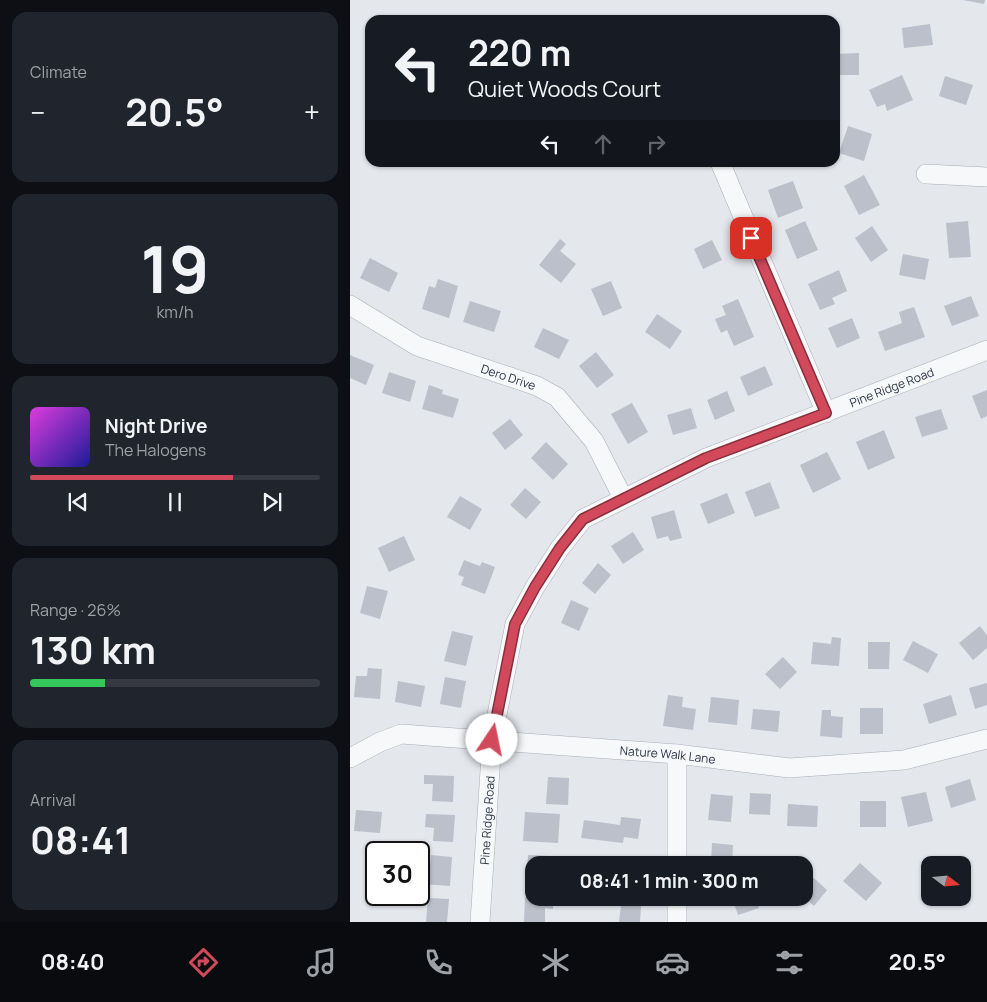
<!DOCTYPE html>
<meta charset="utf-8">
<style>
:root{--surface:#171b24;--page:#20242c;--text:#f1f3f6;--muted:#9ea1a6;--line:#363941;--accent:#d1495b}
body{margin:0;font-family:Manrope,sans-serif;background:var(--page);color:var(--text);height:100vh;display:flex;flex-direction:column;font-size:19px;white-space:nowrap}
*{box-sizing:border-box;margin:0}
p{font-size:16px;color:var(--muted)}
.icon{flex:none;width:28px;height:28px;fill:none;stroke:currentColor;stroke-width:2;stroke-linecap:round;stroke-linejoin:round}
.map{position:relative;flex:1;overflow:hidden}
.drawer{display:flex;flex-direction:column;gap:12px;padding:12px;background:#0d0f14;width:350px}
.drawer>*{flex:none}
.guide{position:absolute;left:15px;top:15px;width:475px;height:152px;border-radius:15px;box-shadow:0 1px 4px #0004;background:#171b24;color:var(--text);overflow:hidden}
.needle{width:32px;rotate:106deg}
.controls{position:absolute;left:571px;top:856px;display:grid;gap:10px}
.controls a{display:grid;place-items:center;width:50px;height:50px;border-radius:10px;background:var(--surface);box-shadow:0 1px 4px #0004;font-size:25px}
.speed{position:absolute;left:15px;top:841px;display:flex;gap:10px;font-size:25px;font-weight:700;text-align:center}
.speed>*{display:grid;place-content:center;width:65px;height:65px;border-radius:50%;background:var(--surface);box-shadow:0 1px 4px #0004;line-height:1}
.speed .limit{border:2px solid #111;border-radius:8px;background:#fff;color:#111}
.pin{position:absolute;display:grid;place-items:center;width:42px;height:42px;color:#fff;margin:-21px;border-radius:10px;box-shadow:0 2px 8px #0006}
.me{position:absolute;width:55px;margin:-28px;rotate:11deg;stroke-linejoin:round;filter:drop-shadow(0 0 4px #0008)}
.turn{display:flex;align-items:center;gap:18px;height:105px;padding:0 20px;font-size:22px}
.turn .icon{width:65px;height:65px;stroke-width:2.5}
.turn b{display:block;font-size:35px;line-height:42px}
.lanes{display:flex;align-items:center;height:48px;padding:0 20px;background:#0003;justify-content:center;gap:25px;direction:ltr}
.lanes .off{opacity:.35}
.big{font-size:38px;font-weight:700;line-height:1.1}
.drawer .widget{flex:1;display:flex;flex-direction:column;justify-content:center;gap:8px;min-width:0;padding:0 18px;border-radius:15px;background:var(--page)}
.drawer .dial{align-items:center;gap:0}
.dial b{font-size:65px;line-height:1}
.song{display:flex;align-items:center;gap:15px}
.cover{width:60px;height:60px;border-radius:8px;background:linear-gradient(135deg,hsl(300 70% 55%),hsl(240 70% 35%))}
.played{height:5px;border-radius:2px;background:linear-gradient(90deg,var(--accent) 70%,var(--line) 70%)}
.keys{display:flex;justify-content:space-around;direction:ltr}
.heat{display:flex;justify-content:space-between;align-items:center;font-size:28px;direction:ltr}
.charge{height:8px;border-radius:4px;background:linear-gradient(90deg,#34c759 26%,var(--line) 0)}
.trip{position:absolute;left:175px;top:856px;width:288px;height:50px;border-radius:15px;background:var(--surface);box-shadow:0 1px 4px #0004;font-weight:700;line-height:50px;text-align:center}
.dock{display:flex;height:80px;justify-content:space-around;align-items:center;background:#090b0e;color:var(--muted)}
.dock .icon{width:35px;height:35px}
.dock .active{color:var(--accent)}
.dock b{font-size:22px;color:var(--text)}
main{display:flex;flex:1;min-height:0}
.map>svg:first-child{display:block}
.building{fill:#bbc0ca}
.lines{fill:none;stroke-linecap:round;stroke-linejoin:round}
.minor-casing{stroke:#a9aeb7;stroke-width:20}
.minor{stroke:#f7f8fa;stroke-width:19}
.route-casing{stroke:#882f3b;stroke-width:12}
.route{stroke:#d1495b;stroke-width:9}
.labels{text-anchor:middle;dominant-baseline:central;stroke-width:4.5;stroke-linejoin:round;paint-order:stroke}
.street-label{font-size:12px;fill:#2b3445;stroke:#f4f6f9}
</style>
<main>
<section class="drawer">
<div class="widget"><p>Climate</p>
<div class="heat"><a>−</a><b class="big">20.5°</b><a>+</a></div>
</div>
<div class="widget dial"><b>19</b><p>km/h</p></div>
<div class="widget">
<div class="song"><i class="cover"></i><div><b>Night Drive</b><p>The Halogens</p></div></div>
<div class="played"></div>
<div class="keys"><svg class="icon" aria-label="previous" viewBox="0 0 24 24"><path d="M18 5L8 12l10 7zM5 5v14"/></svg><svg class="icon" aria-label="pause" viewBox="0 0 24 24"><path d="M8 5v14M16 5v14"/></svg><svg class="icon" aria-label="next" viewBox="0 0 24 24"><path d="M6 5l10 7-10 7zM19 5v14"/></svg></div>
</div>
<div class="widget"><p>Range · 26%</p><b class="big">130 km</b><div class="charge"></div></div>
<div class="widget"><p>Arrival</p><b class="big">08:41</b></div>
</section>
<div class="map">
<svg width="637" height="922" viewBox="0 0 637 922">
<rect width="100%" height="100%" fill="#e4e7ec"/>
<path class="building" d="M 613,0 L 635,0 L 634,4 Z
M 580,24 L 583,45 L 554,48 L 552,28 Z
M 509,53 L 509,75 L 485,75 L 485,54 Z
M 552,75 L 563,100 L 537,111 L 535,104 L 527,107 L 519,90 Z
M 595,76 L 623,85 L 616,105 L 589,96 Z
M 498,126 L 522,134 L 514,161 L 489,153 Z
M 514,175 L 530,205 L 509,215 L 494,186 Z
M 443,181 L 453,208 L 428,218 L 418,190 Z
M 455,221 L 468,250 L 447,259 L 435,230 Z
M 618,221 L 621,257 L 599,258 L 596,223 Z
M 522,226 L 538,250 L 521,262 L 505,238 Z
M 210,239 L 216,244 L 210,251 L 226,264 L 211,283 L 189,265 Z
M 362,240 L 372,260 L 353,269 L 344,249 Z
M 553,254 L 579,259 L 575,280 L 549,275 Z
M 20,258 L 48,273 L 39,292 L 10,278 Z
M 489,270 L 497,291 L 482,298 L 485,304 L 470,310 L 458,284 Z
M 88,279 L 108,286 L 99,318 L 72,309 L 79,286 L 85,288 Z
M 261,281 L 272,308 L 253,316 L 241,289 Z
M 621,296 L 629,316 L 602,326 L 594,306 Z
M 388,299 L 404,337 L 384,346 L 377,330 L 371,333 L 365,319 L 376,315 L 372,306 Z
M 120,301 L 151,311 L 144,332 L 113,322 Z
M 564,307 L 575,337 L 535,351 L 528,332 L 552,323 L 549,312 Z
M 307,314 L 332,331 L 320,349 L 295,332 Z
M 502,318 L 510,338 L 487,348 L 478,328 Z
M 193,328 L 219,340 L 209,359 L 184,347 Z
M 246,352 L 264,375 L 247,388 L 229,366 Z
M 0,355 L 24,365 L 16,385 L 0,378 Z
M 415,366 L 423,385 L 398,396 L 390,377 Z
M 39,372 L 66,381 L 60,402 L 32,393 Z
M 79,385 L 93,390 L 92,394 L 109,399 L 103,418 L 72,409 Z
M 637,390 L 637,416 L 631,419 L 622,396 Z
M 377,391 L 385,411 L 365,420 L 357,400 Z
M 282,403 L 298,432 L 278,444 L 261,414 Z
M 341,408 L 347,428 L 323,435 L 317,415 Z
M 591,409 L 598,429 L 572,437 L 565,417 Z
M 160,419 L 173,435 L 155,450 L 142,433 Z
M 534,430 L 545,458 L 518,470 L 506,442 Z
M 196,442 L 218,464 L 203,480 L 181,458 Z
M 477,452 L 491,479 L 463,493 L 450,465 Z
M 420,482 L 430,508 L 405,517 L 395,492 Z
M 175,488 L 191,502 L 176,519 L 160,505 Z
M 377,493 L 385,513 L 358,524 L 350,504 Z
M 110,496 L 132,509 L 120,530 L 97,517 Z
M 324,510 L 332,538 L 320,541 L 318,536 L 307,539 L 301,517 Z
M 283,532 L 294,550 L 273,564 L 261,546 Z
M 54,536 L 65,560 L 39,572 L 28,548 Z
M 114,560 L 130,566 L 132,562 L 145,567 L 135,594 L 111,585 L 114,577 L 108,575 Z
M 248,563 L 261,575 L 245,594 L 232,583 Z
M 17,586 L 38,591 L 30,619 L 10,613 Z
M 221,600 L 239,608 L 229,631 L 211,623 Z
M 630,626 L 637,635 L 637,648 L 623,660 L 609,643 Z
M 102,631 L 123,636 L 116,666 L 94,661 Z
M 482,637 L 491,638 L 489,666 L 461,664 L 463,642 L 481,644 Z
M 563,641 L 588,654 L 578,673 L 553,660 Z
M 518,642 L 540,642 L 539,669 L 518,669 Z
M 433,657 L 447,672 L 430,689 L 415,674 Z
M 18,668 L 32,669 L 30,699 L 4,697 L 6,676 L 17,676 Z
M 95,677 L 116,681 L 111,708 L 90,704 Z
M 48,681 L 75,686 L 71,707 L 45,702 Z
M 637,683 L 637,705 L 625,709 L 619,688 Z
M 318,695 L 333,697 L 332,707 L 346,709 L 343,730 L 313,726 Z
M 601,695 L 607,715 L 579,724 L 573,704 Z
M 361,697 L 389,700 L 387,725 L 358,722 Z
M 510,708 L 533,708 L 533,734 L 510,734 Z
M 403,709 L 430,711 L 428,732 L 401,729 Z
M 472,710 L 481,710 L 481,716 L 493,717 L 492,738 L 470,736 Z
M 74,775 L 104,776 L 103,802 L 82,801 L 83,784 L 74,784 Z
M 198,777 L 219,778 L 218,805 L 196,804 Z
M 620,779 L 626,800 L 601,808 L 595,787 Z
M 576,792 L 583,821 L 558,827 L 551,797 Z
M 400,793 L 421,794 L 420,815 L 399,814 Z
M 361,794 L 383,796 L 381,822 L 358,820 Z
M 510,801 L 536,801 L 536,827 L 510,827 Z
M 438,804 L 468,806 L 467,827 L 437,826 Z
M 6,810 L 32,812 L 30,833 L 4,831 Z
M 175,812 L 210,814 L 208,843 L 173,841 Z
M 76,814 L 105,815 L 103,842 L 83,841 L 84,828 L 75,827 Z
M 271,817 L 291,819 L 288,839 L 274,837 L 273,843 L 231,838 L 234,820 L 270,825 Z
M 362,843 L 383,845 L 382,865 L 361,865 Z
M 81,855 L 102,857 L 100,886 L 71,884 L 72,874 L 79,874 Z
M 178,855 L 199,856 L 199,865 L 184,865 L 184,884 L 176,884 Z
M 276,861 L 295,864 L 294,865 L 275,865 Z
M 510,863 L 532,883 L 516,901 L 493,881 Z
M 456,871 L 477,890 L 464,906 L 454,897 L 454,874 Z
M 175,897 L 203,899 L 203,909 L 195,908 L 195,922 L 174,922 Z
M 78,898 L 99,899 L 97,922 L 76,922 Z
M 382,898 L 406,898 L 409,908 L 388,915 Z
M 271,905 L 291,906 L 290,922 L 269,922 Z"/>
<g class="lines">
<defs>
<g id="minor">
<path d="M 370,162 L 476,413"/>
<path d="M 576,174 L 637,177"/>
<path id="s1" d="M 0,305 L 67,346 L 187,386 L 207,397 L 244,441 L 273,498"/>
<path id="s2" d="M 0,758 L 30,742 L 51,734 L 327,754 L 439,768 L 554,760 L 637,739"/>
<path d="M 327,865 L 327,754"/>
<path id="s3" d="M 130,922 L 142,740 L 165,624 L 185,587 L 210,548 L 233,519 L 356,458 L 637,350"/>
<path d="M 327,922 L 327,898"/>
</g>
</defs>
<use href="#minor" class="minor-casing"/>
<use href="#minor" class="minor"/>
</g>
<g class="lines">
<defs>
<path id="route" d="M 142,740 L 165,624 L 185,587 L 210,548 L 233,519 L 356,458 L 476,413 L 401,238"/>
</defs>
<use href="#route" class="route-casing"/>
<use href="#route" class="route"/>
</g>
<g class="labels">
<g class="street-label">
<text stroke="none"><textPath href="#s1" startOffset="175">Dero Drive</textPath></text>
<text stroke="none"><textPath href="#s3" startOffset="762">Pine Ridge Road</textPath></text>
<text stroke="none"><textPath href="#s2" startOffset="324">Nature Walk Lane</textPath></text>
<text stroke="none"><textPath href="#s3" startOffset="102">Pine Ridge Road</textPath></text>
</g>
</g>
</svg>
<div class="controls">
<a><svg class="needle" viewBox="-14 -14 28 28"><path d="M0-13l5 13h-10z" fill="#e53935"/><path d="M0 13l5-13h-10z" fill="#9ea1a6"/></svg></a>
</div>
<div class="speed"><div class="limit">30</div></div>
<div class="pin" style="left:401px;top:238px;background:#d93025"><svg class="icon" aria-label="arrive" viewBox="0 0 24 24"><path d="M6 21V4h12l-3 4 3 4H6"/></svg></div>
<svg class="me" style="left:142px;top:740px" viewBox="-20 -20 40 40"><circle r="19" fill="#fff"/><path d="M0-13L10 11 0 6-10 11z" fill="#d1495b"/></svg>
<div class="trip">08:41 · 1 min · 300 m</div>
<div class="guide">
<div class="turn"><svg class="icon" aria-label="left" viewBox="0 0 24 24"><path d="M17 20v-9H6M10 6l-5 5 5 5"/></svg><div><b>220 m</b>Quiet Woods Court</div></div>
<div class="lanes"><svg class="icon" aria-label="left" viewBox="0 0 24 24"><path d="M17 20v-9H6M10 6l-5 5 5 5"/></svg><svg class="icon off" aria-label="ahead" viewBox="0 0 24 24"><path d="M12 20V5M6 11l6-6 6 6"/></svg><svg class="icon off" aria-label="right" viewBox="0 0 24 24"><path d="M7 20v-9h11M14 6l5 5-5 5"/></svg></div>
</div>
</div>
</main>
<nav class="dock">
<b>08:40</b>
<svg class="icon active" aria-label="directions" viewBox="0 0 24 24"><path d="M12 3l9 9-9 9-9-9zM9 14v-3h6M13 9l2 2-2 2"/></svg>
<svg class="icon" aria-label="music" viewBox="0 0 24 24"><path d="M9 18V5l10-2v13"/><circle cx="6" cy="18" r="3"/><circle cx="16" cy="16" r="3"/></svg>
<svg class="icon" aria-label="phone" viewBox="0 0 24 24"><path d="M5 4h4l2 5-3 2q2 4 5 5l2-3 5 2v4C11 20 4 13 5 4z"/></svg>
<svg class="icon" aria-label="climate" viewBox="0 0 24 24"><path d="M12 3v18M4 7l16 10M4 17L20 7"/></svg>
<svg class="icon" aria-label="car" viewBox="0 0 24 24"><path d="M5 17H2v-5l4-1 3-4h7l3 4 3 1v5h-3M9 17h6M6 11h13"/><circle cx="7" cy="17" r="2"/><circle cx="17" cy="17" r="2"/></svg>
<svg class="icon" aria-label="filters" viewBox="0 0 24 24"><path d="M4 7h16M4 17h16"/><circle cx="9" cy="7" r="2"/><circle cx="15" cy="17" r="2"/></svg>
<b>20.5°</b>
</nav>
